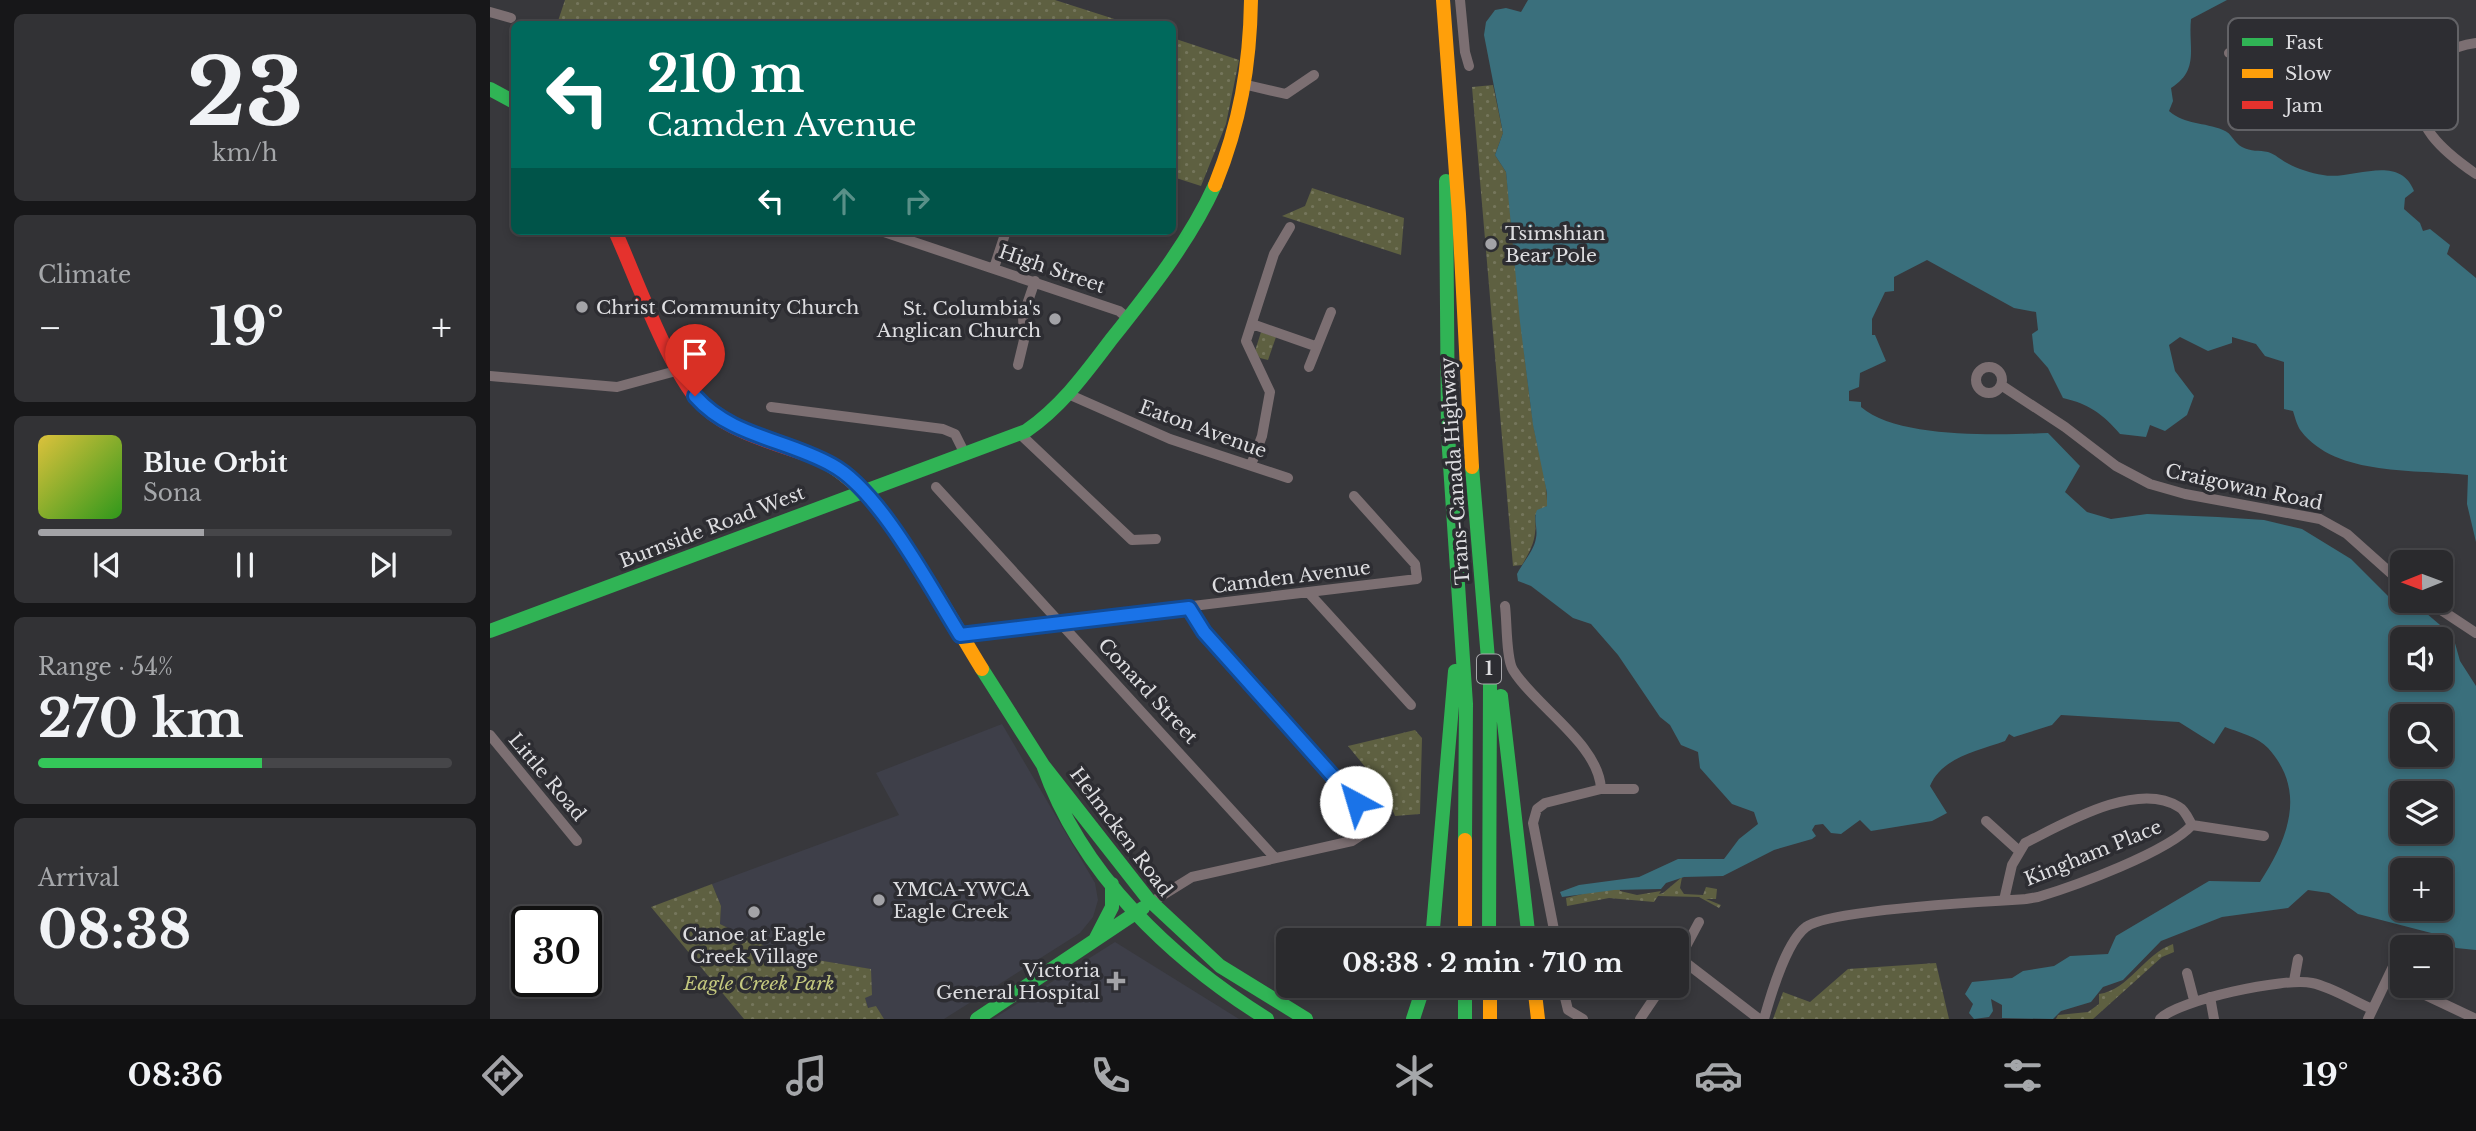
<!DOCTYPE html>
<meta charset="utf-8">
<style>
:root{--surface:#2a2a2d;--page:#323235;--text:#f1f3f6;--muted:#a5a7aa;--line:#464649;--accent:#a3a3a7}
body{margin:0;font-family:"Libre Baskerville",serif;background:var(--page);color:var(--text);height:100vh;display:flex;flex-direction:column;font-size:26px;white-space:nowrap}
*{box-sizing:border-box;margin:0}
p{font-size:23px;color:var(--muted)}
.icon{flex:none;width:38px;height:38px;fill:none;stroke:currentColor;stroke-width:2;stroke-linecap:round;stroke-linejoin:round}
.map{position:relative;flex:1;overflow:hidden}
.side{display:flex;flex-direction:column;gap:14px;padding:14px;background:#171719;width:490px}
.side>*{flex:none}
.hud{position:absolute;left:21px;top:21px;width:665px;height:214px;border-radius:10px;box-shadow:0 4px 10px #0003,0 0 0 2px var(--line);background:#00695c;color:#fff;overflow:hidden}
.needle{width:46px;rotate:269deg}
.buttons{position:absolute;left:1900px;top:550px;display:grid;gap:14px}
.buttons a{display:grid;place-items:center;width:63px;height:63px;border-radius:10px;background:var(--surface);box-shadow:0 4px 10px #0003,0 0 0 2px var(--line);font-size:35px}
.speed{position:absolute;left:21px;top:906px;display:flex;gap:14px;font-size:35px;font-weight:700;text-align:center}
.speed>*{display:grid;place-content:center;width:91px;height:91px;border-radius:50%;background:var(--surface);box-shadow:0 4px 10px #0003,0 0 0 2px var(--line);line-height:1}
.speed .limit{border:4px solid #111;border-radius:10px;background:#fff;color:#111}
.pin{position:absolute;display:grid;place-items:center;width:60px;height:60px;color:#fff;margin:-72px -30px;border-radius:50% 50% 50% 0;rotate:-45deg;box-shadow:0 0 7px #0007}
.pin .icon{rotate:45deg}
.me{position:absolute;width:77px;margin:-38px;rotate:321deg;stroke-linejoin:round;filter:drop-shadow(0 0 5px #0008)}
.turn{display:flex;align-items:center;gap:24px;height:147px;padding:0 21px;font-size:32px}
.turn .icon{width:91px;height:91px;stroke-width:2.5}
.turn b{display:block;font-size:49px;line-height:60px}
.lanes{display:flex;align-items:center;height:66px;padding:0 21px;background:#0003;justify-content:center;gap:35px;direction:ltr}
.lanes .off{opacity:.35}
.big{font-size:52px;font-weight:700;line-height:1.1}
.side .tile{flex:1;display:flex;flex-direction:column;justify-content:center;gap:10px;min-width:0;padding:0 24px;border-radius:10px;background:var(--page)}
.side .dial{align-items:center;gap:0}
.dial b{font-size:91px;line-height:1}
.song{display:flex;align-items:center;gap:21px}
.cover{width:84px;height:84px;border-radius:10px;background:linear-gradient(135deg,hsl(50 70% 55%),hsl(110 70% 35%))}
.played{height:7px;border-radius:4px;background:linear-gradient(90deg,var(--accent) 40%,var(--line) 40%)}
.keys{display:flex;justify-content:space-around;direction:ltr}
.heat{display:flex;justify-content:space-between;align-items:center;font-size:38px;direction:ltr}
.charge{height:10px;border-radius:5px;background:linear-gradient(90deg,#34c759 54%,var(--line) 0)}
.trip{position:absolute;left:786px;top:928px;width:413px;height:70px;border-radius:10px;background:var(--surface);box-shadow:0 4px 10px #0003,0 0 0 2px var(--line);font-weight:700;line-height:70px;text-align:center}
.tab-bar{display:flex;height:112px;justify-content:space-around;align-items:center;background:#111112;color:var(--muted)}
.tab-bar .icon{width:49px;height:49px}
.tab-bar .active{color:var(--accent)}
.tab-bar b{font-size:32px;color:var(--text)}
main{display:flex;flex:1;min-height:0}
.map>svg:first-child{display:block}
.built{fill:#3e3f49}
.park{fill:url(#park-dots)}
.water{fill:#3a6f7c;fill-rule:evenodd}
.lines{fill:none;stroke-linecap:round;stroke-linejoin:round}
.street{stroke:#7c6f72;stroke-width:10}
.fast{stroke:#30b455;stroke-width:14}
.slow{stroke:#ff9f0a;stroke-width:14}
.jam{stroke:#e5322d;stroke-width:14}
.route-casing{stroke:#114b97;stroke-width:18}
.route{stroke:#1a73e8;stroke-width:12}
.poi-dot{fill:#a3a3a7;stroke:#2d2d32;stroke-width:2.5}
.labels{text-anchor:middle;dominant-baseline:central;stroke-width:7;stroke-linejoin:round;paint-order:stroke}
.shield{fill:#2d2d32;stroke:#a8a8ac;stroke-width:2}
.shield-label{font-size:18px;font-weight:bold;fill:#dddde0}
.poi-label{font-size:19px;fill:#dddde0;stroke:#2d2d32;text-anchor:start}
.street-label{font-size:19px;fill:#dddde0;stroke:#2d2d32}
.park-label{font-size:19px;font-style:italic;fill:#c3c77e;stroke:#2d2d32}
.key{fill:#2d2d32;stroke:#626266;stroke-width:2}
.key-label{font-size:19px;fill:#dddde0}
</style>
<main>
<section class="side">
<div class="tile dial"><b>23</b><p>km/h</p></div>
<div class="tile"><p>Climate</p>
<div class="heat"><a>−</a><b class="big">19°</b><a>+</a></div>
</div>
<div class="tile">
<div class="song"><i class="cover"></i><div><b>Blue Orbit</b><p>Sona</p></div></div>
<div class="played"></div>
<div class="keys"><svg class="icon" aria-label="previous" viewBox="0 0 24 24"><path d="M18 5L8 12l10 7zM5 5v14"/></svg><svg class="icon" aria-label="pause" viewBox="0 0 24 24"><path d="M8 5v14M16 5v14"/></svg><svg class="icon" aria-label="next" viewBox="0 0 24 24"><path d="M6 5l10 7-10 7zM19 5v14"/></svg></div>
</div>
<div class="tile"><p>Range · 54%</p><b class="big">270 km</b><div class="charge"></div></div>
<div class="tile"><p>Arrival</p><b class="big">08:38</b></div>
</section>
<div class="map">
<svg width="1986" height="1019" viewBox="0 0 1986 1019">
<defs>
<pattern id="park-dots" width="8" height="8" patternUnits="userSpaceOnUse" patternTransform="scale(1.75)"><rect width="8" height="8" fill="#5e6041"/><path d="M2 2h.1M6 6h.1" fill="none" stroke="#75765c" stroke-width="1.8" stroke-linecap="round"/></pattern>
</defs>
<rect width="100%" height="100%" fill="#38383c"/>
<path class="built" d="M 512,724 L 605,883 L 608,900 L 603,917 L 590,933 L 454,1019 L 394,1019 L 386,1006 L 379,1009 L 374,998 L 382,994 L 380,969 L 291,954 L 230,924 L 231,906 L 222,884 L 409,815 L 386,773 Z
M 625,942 L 749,1019 L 503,1019 Z"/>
<path class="park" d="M 75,0 L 565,0 L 640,24 L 67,24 Z
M 683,38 L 749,60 L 736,124 L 711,186 L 683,177 Z
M 1003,85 L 1013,133 L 1005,155 L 1016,172 C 1026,255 1031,338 1043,422 C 1047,449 1058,478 1057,506 L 1045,515 C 1047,538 1043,546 1032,565 L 1023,566 L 982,87 Z
M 822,188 L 914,218 L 911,255 L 792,216 L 815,206 Z
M 771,332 L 786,337 L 778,360 L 770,358 L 765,351 Z
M 925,730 L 932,738 L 930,814 L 905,816 L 894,790 L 858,746 Z
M 1192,877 L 1190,888 L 1194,894 L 1213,895 L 1216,887 L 1227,889 L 1226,899 L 1216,899 L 1231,905 L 1229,908 L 1209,897 L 1168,896 L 1164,902 L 1119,898 L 1077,906 L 1076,898 L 1129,885 L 1130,891 L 1147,895 L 1171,891 L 1169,894 L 1173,893 Z
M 222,884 L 231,906 L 230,924 L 291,954 L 381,969 L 382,995 L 375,998 L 378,1008 L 386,1006 L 394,1019 L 254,1019 L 161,907 Z
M 1683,944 L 1684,952 L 1672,957 L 1603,1019 L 1566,1019 L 1568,1015 L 1598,1012 L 1609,1004 L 1609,994 C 1639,990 1654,954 1683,944 Z
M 1446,963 L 1459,1019 L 1283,1019 L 1293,992 L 1320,1002 L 1358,969 Z"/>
<path class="water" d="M 1038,0 L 1737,0 L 1701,19 C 1698,48 1710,70 1681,88 L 1683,101 L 1679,111 C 1695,125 1714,122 1733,130 C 1742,133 1744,143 1752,147 C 1761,152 1769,150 1778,152 C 1785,154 1791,160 1797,163 C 1808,169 1821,173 1833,175 C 1861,181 1909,152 1924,191 L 1915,198 L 1914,209 L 1930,223 L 1933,231 L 1940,229 L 1960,245 L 1957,254 L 1986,278 L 1986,542 L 1977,504 L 1978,475 C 1928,469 1846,477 1811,431 C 1807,426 1805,417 1803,411 L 1794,409 L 1794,362 L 1775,356 L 1766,344 L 1742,337 L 1742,343 L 1718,351 L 1690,337 L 1679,345 L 1685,371 L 1704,396 L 1697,415 L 1675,431 L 1660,425 L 1656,437 L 1630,434 C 1613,414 1599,404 1573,398 L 1558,368 L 1544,352 L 1542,334 L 1548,330 L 1546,312 L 1524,308 L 1437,260 L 1404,277 L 1404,291 L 1395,292 L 1382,319 L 1382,335 L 1385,335 L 1396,361 L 1370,373 L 1369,387 L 1359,391 L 1359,401 L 1371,402 L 1371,407 C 1408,439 1510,435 1558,433 L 1590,466 L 1575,492 L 1597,512 L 1621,519 L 1657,514 L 1728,517 L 1774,520 L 1812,529 L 1861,559 L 1901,599 L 1936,613 L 1963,636 L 1970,661 L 1986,686 L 1986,950 L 1966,948 L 1949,935 L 1868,914 L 1839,893 L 1818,890 L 1798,908 L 1732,917 L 1671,941 L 1633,980 L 1613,987 L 1601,1002 L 1571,1011 L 1563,1019 L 1512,1018 L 1512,1005 L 1501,999 L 1503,1011 L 1499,1017 L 1484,1019 L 1479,1013 L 1483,1004 L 1475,994 L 1482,982 L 1522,978 L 1533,971 L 1564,966 L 1580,956 L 1618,954 L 1626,936 L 1719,881 L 1770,882 C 1797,840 1818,792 1778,748 C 1768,737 1748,732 1735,727 L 1724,744 L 1689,722 L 1571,715 L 1562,725 L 1524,737 L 1519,734 L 1515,741 C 1488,751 1452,757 1440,786 L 1457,813 L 1442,821 L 1381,831 L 1370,820 L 1351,834 L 1341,833 L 1333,824 L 1325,825 L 1322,830 L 1326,836 L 1322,839 L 1284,850 L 1233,876 L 1194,877 L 1176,883 L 1171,889 L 1124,890 L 1072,897 L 1070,892 L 1089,885 L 1149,877 L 1188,859 L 1234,859 L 1249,839 L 1268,824 L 1264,812 L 1242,804 L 1210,768 L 1208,752 L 1191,745 L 1180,725 L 1170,717 L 1128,655 L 1101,624 L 1083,618 L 1041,586 L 1028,581 L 1027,574 C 1033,562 1044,551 1046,538 C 1048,528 1043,519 1047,510 L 1057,506 L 1057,493 L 1043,425 L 1030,322 L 1016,172 L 1005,155 L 1013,133 L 994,35 L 996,22 L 1005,10 L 1016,8 L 1031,12 ZM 1913,639 L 1951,639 L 1951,677 L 1913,677 ZM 1913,716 L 1951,716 L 1951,754 L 1913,754 ZM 1913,793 L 1951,793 L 1951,831 L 1913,831 ZM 1913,870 L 1951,870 L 1951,908 L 1913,908 Z"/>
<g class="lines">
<path class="street" d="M 970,0 L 975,52 L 979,66
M 0,12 L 21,18
M 1986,43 C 1961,46 1938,60 1924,82 C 1925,127 1951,150 1986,174
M 1739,53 L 1764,53 L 1924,82
M 757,85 L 796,94 L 824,75
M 391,231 L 629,311 L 639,319
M 504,268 L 516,231
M 762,324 L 825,346
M 528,365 L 534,340 L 533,316 L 545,281
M 819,367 L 841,312
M1486 380a13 13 0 1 1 26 0a13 13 0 1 1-26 0Z
M 0,376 L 127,387 L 186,371
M 1511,385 L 1575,427 L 1626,466 L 1660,484 L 1695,494 L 1830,519 L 1857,534 L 1913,584
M 578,394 L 680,439 L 798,478
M 281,407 L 453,429 L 465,434 L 475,454
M 530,434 L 642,540 L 666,539
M 761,465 L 772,436 L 780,392 L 756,341 L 784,254 L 800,227
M 446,487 L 785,858
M 818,592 L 921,705
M 1936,600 L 1986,633
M 1015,606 C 1017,620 1016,659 1023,670 C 1046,707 1109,744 1111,789
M 469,634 L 927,579 L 925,564 L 864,496
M 0,735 L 87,841
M 1496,821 L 1528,850
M 1702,825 L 1774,836
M 660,903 L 702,877 L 862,841 L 876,832 L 872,815 L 857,789 L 714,632 L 699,608
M 1066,940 L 1043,823 L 1047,809 L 1055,803 L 1111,789 L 1144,789
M 1191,959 L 1269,1019
M 1186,965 L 1209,922
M 1697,973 L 1704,1000
M 1804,981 L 1808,959
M 1072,985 L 1078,1010 L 1093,1019
M 1914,985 L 1986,1019
M 1720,997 L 1724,1019
M 1150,1019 L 1173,985
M 1274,1019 C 1281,994 1296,942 1316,927 C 1337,910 1501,901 1536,899 L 1548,897 C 1585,886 1678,852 1702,825 C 1699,820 1695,810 1689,807 C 1647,780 1573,824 1535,843 L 1522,865 L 1514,900
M 1670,1019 C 1688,1000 1795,977 1822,983 C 1842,987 1863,1001 1882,1009
M 1878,1019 L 1910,952"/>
<path class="fast" d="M 0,89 L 24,102
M 956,181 L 958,435 L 976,704 L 975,840
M 982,467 L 1000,683 L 999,940
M 0,631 L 536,431 C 571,407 595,374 620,341 C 659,292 699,242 725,185
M 492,669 L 553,765 L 658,899 L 730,966 L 816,1019
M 1011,696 L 1039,940
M 553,765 C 591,874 681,959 777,1019
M 605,940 L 622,907 L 622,884
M 942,940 L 965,671
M 975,985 L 975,1019
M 774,1017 L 776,1019
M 487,1019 L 653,908
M 923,1019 L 934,985"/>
<path class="slow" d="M 953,0 L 969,214 L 982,467
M 725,185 C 750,123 760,66 761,0
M 323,457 C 392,483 453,607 492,669
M 975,940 L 975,840
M 1000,985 L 1000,1019
M 1044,985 L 1048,1019"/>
<path class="jam" d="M 125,231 C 146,277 181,377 215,408 C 244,434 288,444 323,457"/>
</g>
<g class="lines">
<defs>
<path id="route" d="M 205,396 C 241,437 296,439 342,465 C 390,491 440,587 470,635 L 699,608 L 714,632 L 866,802"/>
</defs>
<use href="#route" class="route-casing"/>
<use href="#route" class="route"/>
</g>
<g class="poi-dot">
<circle cx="1001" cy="244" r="7"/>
<circle cx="92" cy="307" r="7"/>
<circle cx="565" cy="319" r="7"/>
<circle cx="389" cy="900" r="7"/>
<circle cx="264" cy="912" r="7"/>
<path d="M622.5 970.5h7v7h7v7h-7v7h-7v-7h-7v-7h7z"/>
</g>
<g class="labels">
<rect class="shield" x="987" y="654.5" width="24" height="29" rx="5"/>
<g class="shield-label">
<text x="999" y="669">1</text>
</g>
<g class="poi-label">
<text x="1015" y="233">Tsimshian<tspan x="1015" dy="22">Bear Pole</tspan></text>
<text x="106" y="307">Christ Community Church</text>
<text x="551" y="308" text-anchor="end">St. Columbia's<tspan x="551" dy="22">Anglican Church</tspan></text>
<text x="403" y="889">YMCA-YWCA<tspan x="403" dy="22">Eagle Creek</tspan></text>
<text x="264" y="934" text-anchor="middle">Canoe at Eagle<tspan x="264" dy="22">Creek Village</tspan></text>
<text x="610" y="970" text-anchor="end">Victoria<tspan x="610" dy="22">General Hospital</tspan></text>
</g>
<g class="street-label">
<text transform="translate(562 269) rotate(19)">High Street</text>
<text transform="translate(713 429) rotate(20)">Eaton Avenue</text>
<text transform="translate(965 471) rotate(-94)">Trans-Canada Highway</text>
<text transform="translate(1754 487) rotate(12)">Craigowan Road</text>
<text transform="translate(222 527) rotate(-21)">Burnside Road West</text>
<text transform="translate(801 577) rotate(-7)">Camden Avenue</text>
<text transform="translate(658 691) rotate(47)">Conard Street</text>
<text transform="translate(57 777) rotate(50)">Little Road</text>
<text transform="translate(631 832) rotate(53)">Helmcken Road</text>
<text transform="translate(1603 853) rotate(-22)">Kingham Place</text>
</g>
<g class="park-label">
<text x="269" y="983">Eagle Creek Park</text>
</g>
</g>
<rect x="1738" y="18" width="230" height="112" rx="10" class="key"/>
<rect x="1752" y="38" width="31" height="8" fill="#30b455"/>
<rect x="1752" y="69" width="31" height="9" fill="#ff9f0a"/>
<rect x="1752" y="101" width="31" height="8" fill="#e5322d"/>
<g class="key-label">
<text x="1795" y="49">Fast</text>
<text x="1795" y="80">Slow</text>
<text x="1795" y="112">Jam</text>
</g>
</svg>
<div class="buttons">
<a><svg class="needle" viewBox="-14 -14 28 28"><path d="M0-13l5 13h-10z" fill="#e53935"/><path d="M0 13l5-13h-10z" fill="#a5a7aa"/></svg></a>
<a><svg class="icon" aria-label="sound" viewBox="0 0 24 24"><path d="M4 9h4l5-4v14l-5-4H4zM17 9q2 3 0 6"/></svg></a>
<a><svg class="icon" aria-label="search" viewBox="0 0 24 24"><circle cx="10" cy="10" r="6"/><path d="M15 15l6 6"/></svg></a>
<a><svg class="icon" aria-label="layers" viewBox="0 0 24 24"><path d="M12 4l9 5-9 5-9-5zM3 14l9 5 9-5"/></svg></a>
<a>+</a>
<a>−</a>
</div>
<div class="speed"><div class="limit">30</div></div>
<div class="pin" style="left:205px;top:396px;background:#d93025"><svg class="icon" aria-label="arrive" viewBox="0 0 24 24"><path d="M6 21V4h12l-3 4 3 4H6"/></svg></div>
<svg class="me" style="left:866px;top:802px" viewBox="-20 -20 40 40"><circle r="19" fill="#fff"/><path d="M0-13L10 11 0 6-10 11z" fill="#1a73e8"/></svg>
<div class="trip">08:38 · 2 min · 710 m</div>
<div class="hud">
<div class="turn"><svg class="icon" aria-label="left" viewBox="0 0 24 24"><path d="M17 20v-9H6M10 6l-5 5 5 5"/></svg><div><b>210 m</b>Camden Avenue</div></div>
<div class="lanes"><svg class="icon" aria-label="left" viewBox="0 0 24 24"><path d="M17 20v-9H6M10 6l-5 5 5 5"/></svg><svg class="icon off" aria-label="ahead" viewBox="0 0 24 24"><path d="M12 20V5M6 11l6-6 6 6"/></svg><svg class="icon off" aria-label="right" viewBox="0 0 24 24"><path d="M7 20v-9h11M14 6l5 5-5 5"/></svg></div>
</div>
</div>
</main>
<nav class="tab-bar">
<b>08:36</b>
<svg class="icon active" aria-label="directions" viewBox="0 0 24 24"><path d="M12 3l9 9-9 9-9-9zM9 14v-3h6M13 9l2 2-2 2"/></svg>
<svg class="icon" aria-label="music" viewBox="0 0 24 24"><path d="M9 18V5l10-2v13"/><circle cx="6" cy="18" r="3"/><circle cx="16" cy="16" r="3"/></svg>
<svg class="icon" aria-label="phone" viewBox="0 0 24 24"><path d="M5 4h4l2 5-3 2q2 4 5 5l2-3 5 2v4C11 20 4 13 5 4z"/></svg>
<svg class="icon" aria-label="climate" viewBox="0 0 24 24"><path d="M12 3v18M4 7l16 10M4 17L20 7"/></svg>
<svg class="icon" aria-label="car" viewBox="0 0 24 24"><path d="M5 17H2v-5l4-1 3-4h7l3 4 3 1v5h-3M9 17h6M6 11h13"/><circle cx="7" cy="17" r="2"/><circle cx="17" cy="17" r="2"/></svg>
<svg class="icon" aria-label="filters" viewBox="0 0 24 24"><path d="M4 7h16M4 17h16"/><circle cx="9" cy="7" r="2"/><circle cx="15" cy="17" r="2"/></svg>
<b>19°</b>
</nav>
